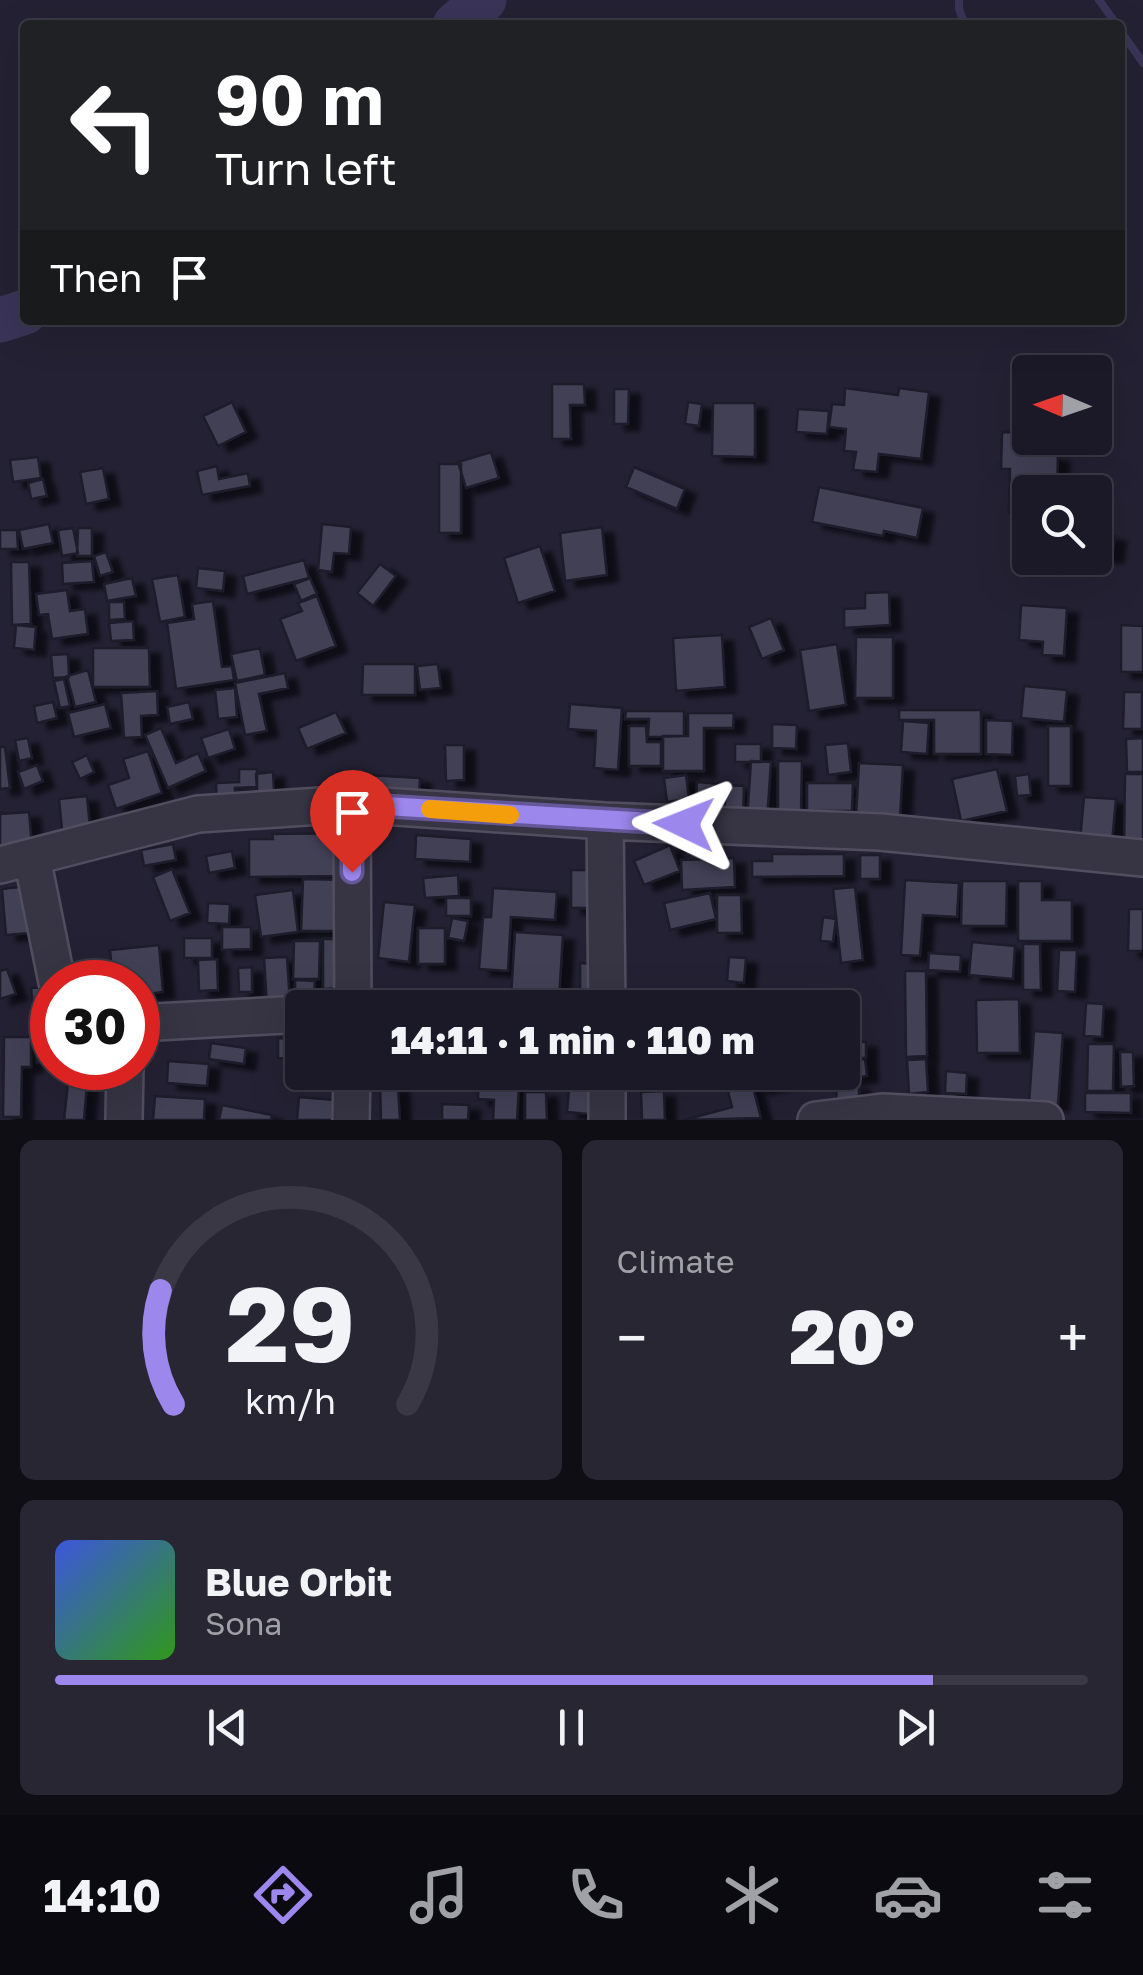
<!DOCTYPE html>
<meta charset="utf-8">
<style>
:root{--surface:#1b1927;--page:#282633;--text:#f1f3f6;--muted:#a0a0a7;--line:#393844;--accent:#9c87ed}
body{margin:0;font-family:"Golos Text",sans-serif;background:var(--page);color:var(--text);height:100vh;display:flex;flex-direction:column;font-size:38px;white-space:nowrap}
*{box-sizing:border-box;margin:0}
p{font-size:32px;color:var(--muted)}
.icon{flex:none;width:55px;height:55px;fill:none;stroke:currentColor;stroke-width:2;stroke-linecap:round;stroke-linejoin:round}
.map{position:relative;height:1120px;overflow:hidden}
.sheet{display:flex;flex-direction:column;gap:20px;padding:20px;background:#0f0e15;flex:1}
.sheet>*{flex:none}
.banner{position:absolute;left:20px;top:20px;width:1105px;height:305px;border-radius:10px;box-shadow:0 10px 40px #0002,0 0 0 2px var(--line);background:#202124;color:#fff;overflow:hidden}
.needle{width:65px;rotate:272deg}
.buttons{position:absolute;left:1012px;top:355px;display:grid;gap:20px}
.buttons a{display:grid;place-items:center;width:100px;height:100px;border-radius:10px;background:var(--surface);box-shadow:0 10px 40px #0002,0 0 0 2px var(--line);font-size:50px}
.speed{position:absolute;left:30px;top:960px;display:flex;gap:20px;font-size:50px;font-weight:700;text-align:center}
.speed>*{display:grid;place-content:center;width:130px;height:130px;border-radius:50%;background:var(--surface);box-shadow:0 10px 40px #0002,0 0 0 2px var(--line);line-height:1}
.speed .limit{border:15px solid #d22;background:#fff;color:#111}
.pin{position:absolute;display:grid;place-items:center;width:85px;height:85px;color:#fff;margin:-102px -42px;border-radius:50% 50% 50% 0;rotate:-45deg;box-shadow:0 0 10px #0007}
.pin .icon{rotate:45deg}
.me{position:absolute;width:110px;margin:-55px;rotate:272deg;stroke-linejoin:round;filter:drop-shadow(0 0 8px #0008)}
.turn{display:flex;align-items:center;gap:35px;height:210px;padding:0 30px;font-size:45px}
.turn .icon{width:130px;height:130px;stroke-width:2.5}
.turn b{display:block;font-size:70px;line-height:85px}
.then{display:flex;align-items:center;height:95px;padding:0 30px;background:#0003;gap:20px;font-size:38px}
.big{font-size:75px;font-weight:800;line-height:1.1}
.sheet .tile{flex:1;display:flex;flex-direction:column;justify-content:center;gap:15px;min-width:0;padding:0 35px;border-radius:15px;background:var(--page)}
.sheet .dial{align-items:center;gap:0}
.dial svg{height:260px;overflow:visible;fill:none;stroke:var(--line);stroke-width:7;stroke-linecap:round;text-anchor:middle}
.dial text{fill:var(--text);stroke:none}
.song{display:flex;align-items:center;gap:30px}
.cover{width:120px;height:120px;border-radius:15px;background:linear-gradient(135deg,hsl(230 70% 55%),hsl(110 70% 35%))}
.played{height:10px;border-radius:5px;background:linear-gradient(90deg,var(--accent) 85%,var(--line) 85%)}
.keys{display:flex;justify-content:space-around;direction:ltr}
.heat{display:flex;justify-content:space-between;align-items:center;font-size:55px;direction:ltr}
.sheet .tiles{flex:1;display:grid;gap:20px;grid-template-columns:1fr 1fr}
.tile:last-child{grid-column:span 2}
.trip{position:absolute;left:285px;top:990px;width:575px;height:100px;border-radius:10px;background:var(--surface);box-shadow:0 10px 40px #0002,0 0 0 2px var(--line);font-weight:800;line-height:100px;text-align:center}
.dock{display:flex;height:160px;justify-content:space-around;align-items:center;background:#0b0a10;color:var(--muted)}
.dock .icon{width:70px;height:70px}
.dock .active{color:var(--accent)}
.dock b{font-size:45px;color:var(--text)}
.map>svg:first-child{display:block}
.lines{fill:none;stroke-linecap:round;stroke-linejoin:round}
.stream{stroke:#3a3458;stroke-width:8}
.river{stroke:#3a3458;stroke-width:45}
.building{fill:#433f55;stroke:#1e1b2b;stroke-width:2.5;filter:url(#shadow)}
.minor-casing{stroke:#524e5f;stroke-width:40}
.minor{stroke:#373444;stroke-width:35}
.route-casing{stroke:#65589a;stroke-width:25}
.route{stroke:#9c87ed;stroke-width:18}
.slow{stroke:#f59e0b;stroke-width:18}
</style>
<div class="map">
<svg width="1143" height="1120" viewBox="0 0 1143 1120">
<defs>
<filter id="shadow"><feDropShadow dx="11" dy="6" stdDeviation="2.5" flood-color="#0009"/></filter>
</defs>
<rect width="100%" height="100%" fill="#242134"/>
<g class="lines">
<path class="stream" d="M 959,0 L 959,9 L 965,25
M 1099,0 L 1117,25
M 1120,30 L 1143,63"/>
<path class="river" d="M 455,25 L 484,0
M 0,320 L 25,312"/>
</g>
<path class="building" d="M 552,384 L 584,384 L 585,405 L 570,405 L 571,439 L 552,439 Z
M 845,388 L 898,395 L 899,388 L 929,392 L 921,459 L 879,454 L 877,472 L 853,470 L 856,452 L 844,451 L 846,429 L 829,427 L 832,404 L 844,405 Z
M 614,389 L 629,389 L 628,424 L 614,424 Z
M 232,402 L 246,432 L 218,446 L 203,416 Z
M 688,402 L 702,404 L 699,426 L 685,424 Z
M 713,403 L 755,403 L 755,457 L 712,456 Z
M 798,409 L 829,411 L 827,434 L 796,432 Z
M 1002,432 L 1030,433 L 1030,438 L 1041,438 L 1040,455 L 1058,456 L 1057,492 L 1030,492 L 1030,513 L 1009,512 L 1010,469 L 1001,469 Z
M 491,452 L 499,478 L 466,488 L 458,462 Z
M 38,457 L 41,478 L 13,482 L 10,460 Z
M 439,464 L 461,464 L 461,533 L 439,533 Z
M 217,466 L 219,479 L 248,473 L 250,486 L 202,495 L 197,471 Z
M 634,467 L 685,489 L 677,509 L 626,487 Z
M 103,468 L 109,499 L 86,504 L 80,472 Z
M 43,479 L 47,496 L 31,499 L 28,483 Z
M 819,487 L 923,508 L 917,538 L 884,531 L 883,536 L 812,522 Z
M 49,524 L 53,543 L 23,549 L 19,530 Z
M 322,524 L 351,527 L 349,554 L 334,553 L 332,572 L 318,570 Z
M 602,527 L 607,575 L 565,581 L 560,533 Z
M 73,528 L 78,553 L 62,556 L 58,530 Z
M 78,528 L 92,528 L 92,556 L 77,556 Z
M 0,530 L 17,530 L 18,549 L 0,549 Z
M 1098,534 L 1115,536 L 1112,557 L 1095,555 Z
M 540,546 L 555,591 L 518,603 L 504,558 Z
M 106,552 L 113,572 L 100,576 L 94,556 Z
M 304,560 L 309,578 L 247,594 L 243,576 Z
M 92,561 L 94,582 L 63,584 L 62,563 Z
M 11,562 L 29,562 L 31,624 L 12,625 Z
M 380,564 L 396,576 L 373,606 L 357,593 Z
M 198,568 L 225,571 L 223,591 L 196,588 Z
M 178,575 L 185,617 L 160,622 L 152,579 Z
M 132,578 L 136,596 L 107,601 L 104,584 Z
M 310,578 L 317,594 L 301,601 L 294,584 Z
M 67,590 L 70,611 L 85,609 L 88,634 L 52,639 L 48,614 L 39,615 L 36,594 Z
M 889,592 L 890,625 L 844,628 L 844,609 L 865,608 L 865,593 Z
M 317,596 L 336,646 L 296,661 L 280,619 L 302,611 L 298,603 Z
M 213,601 L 222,667 L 232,666 L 234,680 L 176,689 L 167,623 L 194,619 L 192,604 Z
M 109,602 L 124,602 L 125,619 L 109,620 Z
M 1021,605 L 1067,608 L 1064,656 L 1042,655 L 1043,642 L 1019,640 Z
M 771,618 L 784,650 L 762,659 L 749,627 Z
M 133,621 L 134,640 L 111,641 L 109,623 Z
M 16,625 L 36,627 L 34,650 L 14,648 Z
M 1121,625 L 1143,626 L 1143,672 L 1121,672 Z
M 722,635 L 725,687 L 676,691 L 673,638 Z
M 856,637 L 893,637 L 893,698 L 855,698 Z
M 837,644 L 846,705 L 809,711 L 800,650 Z
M 93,648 L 149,648 L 150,687 L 93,687 Z
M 260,648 L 265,675 L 237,681 L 231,654 Z
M 68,654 L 69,677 L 53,678 L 51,655 Z
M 363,664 L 415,664 L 415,695 L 362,695 Z
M 438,664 L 441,688 L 420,690 L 417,666 Z
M 88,670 L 96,702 L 75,707 L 67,676 Z
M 285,673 L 288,688 L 259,694 L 267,731 L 245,735 L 235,683 Z
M 64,679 L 70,706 L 60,708 L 54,681 Z
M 1024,686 L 1067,690 L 1064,722 L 1021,718 Z
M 235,688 L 237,717 L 218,719 L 215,690 Z
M 157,691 L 158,715 L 141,716 L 142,737 L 124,738 L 121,693 Z
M 1124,692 L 1142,692 L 1142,729 L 1123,729 Z
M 53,702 L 57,718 L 37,723 L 34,706 Z
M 189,702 L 193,719 L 170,724 L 167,707 Z
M 105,704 L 111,728 L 74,737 L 68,713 Z
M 570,704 L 622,708 L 618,770 L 594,768 L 596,731 L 568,729 Z
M 899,710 L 981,710 L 981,754 L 934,754 L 934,720 L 899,720 Z
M 626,711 L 684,711 L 684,736 L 648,737 L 649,719 L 625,719 Z
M 336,712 L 346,733 L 307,749 L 298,728 Z
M 688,713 L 734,713 L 733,728 L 704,728 L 704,771 L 663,771 L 663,736 L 688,736 Z
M 986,720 L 1013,721 L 1012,755 L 986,754 Z
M 903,721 L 929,723 L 927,754 L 901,752 Z
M 772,724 L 797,725 L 796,749 L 772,748 Z
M 629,726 L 646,726 L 647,742 L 661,742 L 661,766 L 629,766 Z
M 1048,726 L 1071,726 L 1071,786 L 1048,786 Z
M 161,728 L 176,763 L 198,753 L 206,771 L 168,788 L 145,735 Z
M 229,729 L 235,749 L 208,758 L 201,738 Z
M 28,738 L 32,758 L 19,761 L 15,740 Z
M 1143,738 L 1143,772 L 1127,772 L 1126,739 Z
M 848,743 L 851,772 L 828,775 L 825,745 Z
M 735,744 L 761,744 L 761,762 L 735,762 Z
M 445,745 L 464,745 L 464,780 L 446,781 Z
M 0,747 L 5,747 L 10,788 L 0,789 Z
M 148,751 L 162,793 L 116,809 L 108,785 L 129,778 L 123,759 Z
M 87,755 L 94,772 L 80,779 L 72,762 Z
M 751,761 L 771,762 L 767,821 L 747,819 Z
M 778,761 L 802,761 L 801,815 L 778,815 Z
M 859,763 L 903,765 L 900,818 L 856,816 Z
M 37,765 L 43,781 L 24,789 L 18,772 Z
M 239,769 L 257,769 L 257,787 L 235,788 L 235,811 L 217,811 L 216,783 L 239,782 Z
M 997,769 L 1007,811 L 961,821 L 952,779 Z
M 273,772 L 275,806 L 238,809 L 237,791 L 257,789 L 256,774 Z
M 1029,774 L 1031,795 L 1017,796 L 1015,776 Z
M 1125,774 L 1143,774 L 1143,849 L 1124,849 Z
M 367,775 L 420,778 L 419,800 L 366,796 Z
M 686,775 L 689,799 L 667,802 L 664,778 Z
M 697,782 L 721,784 L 719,818 L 695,817 Z
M 807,783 L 853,783 L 852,811 L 807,811 Z
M 726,785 L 744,786 L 743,817 L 724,816 Z
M 87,796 L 90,828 L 62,830 L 59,799 Z
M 1084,797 L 1116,799 L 1112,843 L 1080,840 Z
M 29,812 L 33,857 L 0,853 L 0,814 Z
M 347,833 L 347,876 L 249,877 L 249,839 L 273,839 L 272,834 Z
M 416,835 L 471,839 L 470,862 L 415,859 Z
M 173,844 L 176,860 L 144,866 L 141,850 Z
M 670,845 L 680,871 L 644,885 L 634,861 Z
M 232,851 L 235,868 L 209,873 L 206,856 Z
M 772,854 L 844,854 L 844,876 L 752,877 L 752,861 L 772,861 Z
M 860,855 L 880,855 L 880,879 L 860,879 Z
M 734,858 L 735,887 L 682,890 L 681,860 Z
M 172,869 L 190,913 L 170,921 L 153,877 Z
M 571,870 L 590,870 L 590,908 L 571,908 Z
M 458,875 L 459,896 L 425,898 L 423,878 Z
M 303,879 L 350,880 L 349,931 L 301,931 Z
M 905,880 L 959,883 L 957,917 L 923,915 L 920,956 L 901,955 Z
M 962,881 L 1007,881 L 1006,926 L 961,926 Z
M 1018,881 L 1042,881 L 1042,900 L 1072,900 L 1072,941 L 1018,941 Z
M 27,886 L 31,933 L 6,935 L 2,889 Z
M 855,887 L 863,960 L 841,963 L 833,889 Z
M 493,888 L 557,892 L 555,920 L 511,917 L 508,971 L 479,969 L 483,917 L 491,917 Z
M 293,890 L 298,932 L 261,937 L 255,895 Z
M 710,893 L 716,919 L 670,930 L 664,903 Z
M 717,895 L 741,895 L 742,933 L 717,933 Z
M 446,898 L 471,898 L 471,916 L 446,916 Z
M 384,902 L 415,905 L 409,962 L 378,958 Z
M 208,903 L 230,904 L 229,924 L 207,923 Z
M 1129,909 L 1143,909 L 1143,951 L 1128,951 Z
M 823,917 L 836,919 L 833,942 L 820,941 Z
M 452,918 L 468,921 L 464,941 L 448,938 Z
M 222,927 L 251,927 L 251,949 L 222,950 Z
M 418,928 L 445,928 L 445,964 L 418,964 Z
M 515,932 L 563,935 L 559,999 L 511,996 Z
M 184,938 L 212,938 L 212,958 L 184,958 Z
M 323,939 L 344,939 L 344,988 L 323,989 Z
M 294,941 L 320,941 L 319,979 L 293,979 Z
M 972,942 L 1015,946 L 1013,979 L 969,975 Z
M 1023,944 L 1040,944 L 1041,990 L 1023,990 Z
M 159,945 L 163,992 L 138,995 L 138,982 L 113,982 L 110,950 Z
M 1059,950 L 1077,950 L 1075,992 L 1057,991 Z
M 929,953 L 961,955 L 960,972 L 928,970 Z
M 287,957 L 290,1003 L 267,1005 L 264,958 Z
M 729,957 L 746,958 L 744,983 L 727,981 Z
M 217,959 L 218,990 L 199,991 L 198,960 Z
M 99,961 L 102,982 L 79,982 L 77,964 Z
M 580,963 L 598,964 L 597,1008 L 580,1008 Z
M 252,967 L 252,992 L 239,992 L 238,968 Z
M 7,969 L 16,994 L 0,999 L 0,971 Z
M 905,971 L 926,971 L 927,1056 L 906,1057 Z
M 295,980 L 315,981 L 314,997 L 295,996 Z
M 49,987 L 51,1005 L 33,1007 L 31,988 Z
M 505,996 L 506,1008 L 452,1008 L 451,1000 Z
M 1019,999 L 1020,1053 L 977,1053 L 976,1000 Z
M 1086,1003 L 1104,1004 L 1102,1037 L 1084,1036 Z
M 37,1013 L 52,1014 L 52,1034 L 37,1034 Z
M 1034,1031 L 1063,1033 L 1058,1105 L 1029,1103 Z
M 4,1037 L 31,1037 L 31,1067 L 22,1067 L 21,1117 L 3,1117 Z
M 278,1038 L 302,1039 L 302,1059 L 278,1058 Z
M 842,1041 L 866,1042 L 866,1058 L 842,1058 Z
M 52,1042 L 52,1061 L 37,1063 L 34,1044 Z
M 211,1043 L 246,1048 L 244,1064 L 209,1059 Z
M 1088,1044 L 1114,1044 L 1113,1091 L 1087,1091 Z
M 1120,1052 L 1133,1052 L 1134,1086 L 1121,1087 Z
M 865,1059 L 867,1076 L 840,1080 L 839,1072 L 842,1072 L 842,1062 Z
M 926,1059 L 928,1092 L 909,1094 L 907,1060 Z
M 168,1061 L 209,1064 L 207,1086 L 167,1083 Z
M 946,1071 L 967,1073 L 966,1094 L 945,1093 Z
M 69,1072 L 88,1073 L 84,1120 L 64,1120 Z
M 479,1072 L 520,1072 L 517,1120 L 493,1120 L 494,1100 L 478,1099 Z
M 723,1072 L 749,1072 L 761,1118 L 684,1120 L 732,1107 Z
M 755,1072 L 827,1072 L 827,1073 L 758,1088 Z
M 837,1085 L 859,1085 L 859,1103 L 836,1102 Z
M 398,1086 L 400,1120 L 381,1120 L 380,1087 Z
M 569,1089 L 599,1091 L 597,1115 L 567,1112 Z
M 664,1091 L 665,1120 L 642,1120 L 641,1092 Z
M 525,1092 L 546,1092 L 547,1120 L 525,1120 Z
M 1085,1093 L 1131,1093 L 1131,1113 L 1085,1112 Z
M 155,1096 L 205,1099 L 204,1120 L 153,1120 Z
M 299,1097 L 335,1100 L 334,1120 L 297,1120 Z
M 442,1104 L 469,1105 L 468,1120 L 442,1120 Z
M 222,1105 L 272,1115 L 271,1120 L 219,1120 Z"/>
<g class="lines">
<defs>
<path id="minor" d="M 352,804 L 353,1008
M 605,821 L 607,1008
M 32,858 L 57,982
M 0,865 L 198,814 L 352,804 L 605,821 L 880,832 L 1143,858
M 138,1023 L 302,1014
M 607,1072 L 607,1120
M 124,1120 L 125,1068
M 351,1120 L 352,1072
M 816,1120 L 882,1112 L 1045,1120"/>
</defs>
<use href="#minor" class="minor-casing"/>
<use href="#minor" class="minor"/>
</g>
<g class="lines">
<defs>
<path id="route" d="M 352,872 L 352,804 L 684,824"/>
</defs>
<use href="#route" class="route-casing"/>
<use href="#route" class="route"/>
<path class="slow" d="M 430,809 L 510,815"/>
</g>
</svg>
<div class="buttons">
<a><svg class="needle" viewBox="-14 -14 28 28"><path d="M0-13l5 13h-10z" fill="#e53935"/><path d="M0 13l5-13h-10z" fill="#a0a0a7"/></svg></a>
<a><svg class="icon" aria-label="search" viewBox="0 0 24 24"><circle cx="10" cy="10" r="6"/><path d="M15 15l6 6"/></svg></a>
</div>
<div class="speed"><div class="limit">30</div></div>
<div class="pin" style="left:352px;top:872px;background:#d93025"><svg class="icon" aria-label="arrive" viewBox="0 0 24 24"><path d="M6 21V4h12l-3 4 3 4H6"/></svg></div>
<svg class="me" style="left:684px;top:824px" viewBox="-20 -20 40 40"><path d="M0-17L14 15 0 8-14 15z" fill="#9c87ed" stroke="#fff" stroke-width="4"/></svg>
<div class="trip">14:11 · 1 min · 110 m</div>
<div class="banner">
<div class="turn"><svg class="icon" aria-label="left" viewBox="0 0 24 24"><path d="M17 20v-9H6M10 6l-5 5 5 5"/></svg><div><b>90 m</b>Turn left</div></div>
<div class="then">Then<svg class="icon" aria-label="arrive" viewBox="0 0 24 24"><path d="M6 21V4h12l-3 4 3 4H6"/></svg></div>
</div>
</div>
<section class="sheet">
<div class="tiles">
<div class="tile dial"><svg viewBox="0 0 100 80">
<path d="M14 69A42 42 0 1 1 86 69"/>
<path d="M14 69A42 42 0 0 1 10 34" stroke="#9c87ed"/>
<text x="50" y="56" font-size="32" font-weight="700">29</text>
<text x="50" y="72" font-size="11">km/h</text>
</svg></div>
<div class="tile"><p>Climate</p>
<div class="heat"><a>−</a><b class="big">20°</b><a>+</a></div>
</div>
<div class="tile">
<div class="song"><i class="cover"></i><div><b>Blue Orbit</b><p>Sona</p></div></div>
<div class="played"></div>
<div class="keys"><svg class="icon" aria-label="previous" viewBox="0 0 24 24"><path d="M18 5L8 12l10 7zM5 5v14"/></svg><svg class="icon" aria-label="pause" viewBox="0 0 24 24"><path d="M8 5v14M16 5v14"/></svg><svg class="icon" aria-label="next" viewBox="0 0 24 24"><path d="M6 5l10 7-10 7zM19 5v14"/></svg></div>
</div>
</div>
</section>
<nav class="dock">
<b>14:10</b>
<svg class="icon active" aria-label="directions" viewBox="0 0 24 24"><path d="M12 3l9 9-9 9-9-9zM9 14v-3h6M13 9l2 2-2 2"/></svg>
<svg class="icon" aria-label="music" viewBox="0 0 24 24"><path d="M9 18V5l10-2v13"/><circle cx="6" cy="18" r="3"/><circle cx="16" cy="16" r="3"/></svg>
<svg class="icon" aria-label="phone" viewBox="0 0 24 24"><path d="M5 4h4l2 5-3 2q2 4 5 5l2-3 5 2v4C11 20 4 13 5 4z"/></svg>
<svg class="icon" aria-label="climate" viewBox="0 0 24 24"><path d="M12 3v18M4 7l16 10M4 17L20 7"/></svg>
<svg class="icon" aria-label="car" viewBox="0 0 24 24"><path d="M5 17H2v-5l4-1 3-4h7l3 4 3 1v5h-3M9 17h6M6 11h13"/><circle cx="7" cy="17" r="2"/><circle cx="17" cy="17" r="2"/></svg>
<svg class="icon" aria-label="filters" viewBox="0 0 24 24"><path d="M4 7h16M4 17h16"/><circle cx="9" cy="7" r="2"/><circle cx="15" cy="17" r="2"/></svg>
</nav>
